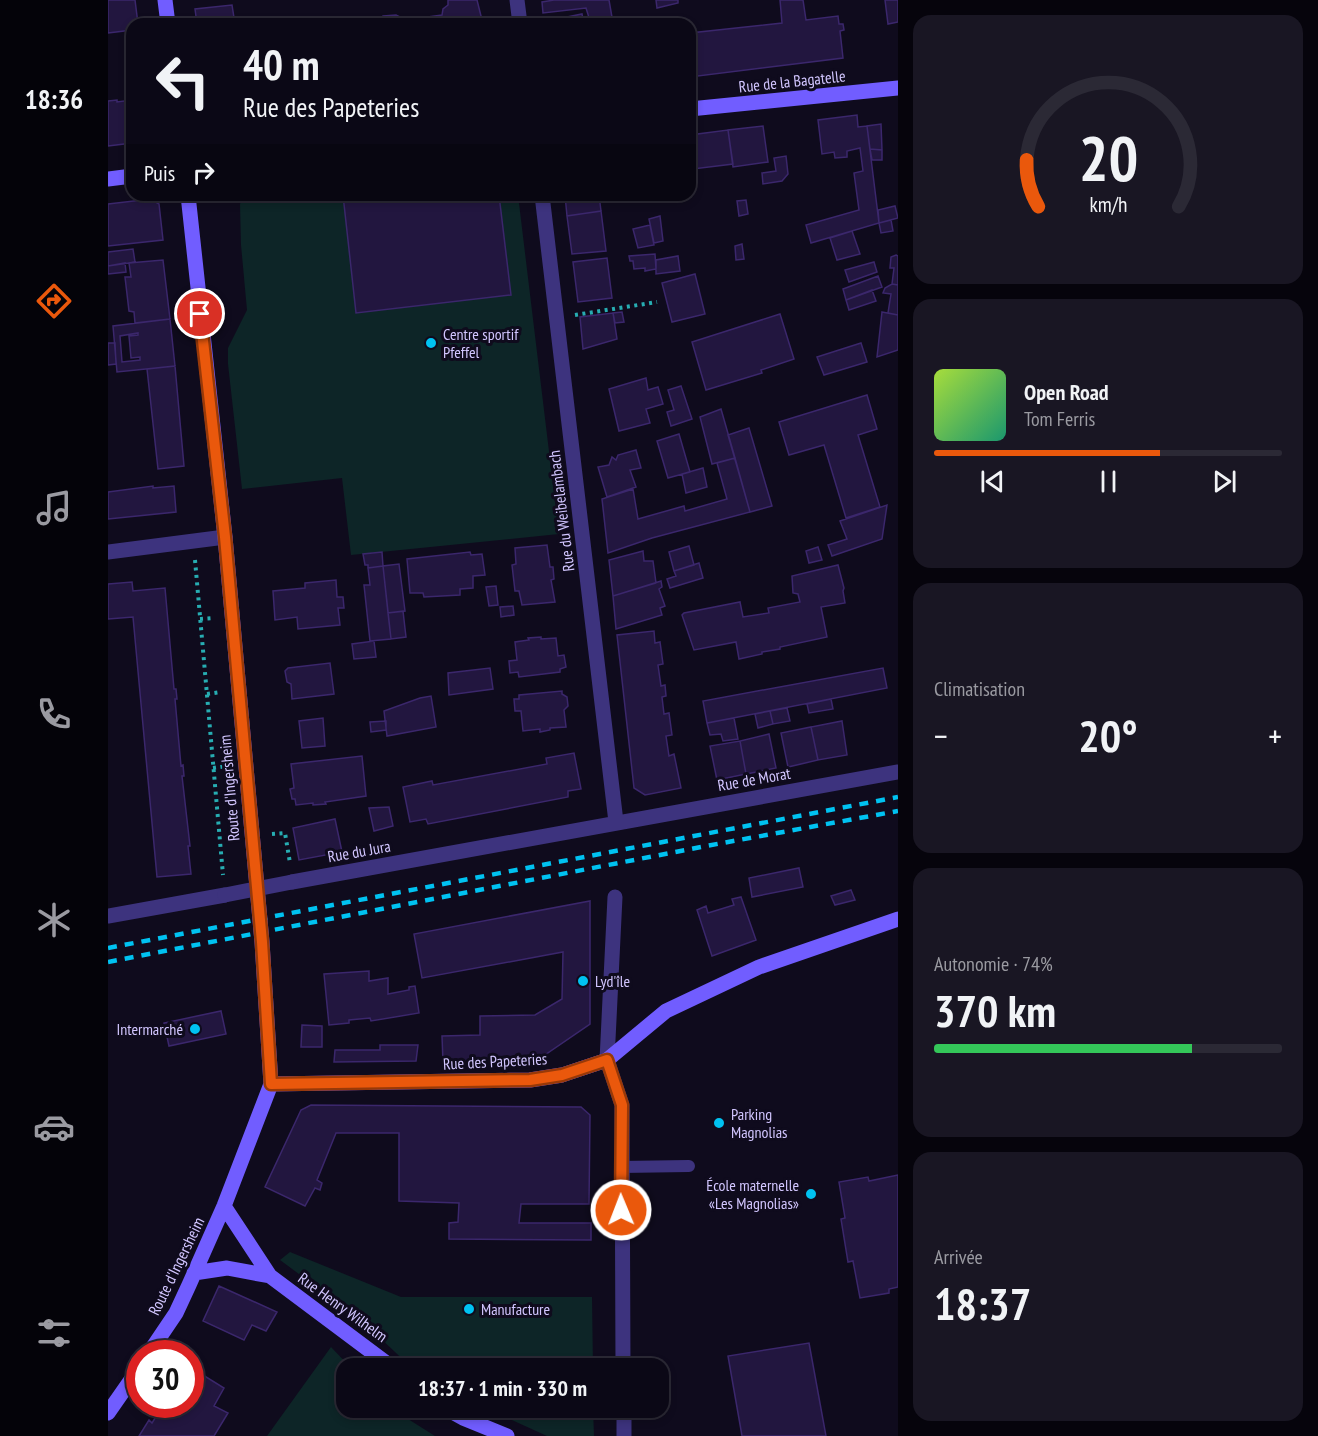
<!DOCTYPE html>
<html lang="fr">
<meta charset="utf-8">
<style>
:root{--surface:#0b0816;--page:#191623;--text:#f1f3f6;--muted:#9a9aa1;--line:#2b2935;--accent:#ea580c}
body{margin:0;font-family:"PT Sans Narrow",sans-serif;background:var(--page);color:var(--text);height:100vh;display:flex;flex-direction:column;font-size:22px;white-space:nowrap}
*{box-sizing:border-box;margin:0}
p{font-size:20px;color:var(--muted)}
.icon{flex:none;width:33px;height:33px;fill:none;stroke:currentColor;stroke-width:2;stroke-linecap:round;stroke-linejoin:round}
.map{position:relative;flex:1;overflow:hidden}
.panel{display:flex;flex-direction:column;gap:15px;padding:15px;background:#06040c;width:420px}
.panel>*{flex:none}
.hud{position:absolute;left:18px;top:18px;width:570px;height:183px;border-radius:18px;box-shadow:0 3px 9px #0003,0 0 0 2px var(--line);background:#0b0816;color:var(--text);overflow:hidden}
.speed{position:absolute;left:18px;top:1340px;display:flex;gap:12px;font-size:30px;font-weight:700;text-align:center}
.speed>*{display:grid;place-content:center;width:78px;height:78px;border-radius:50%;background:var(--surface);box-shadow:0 3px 9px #0003,0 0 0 2px var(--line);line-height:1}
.speed .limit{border:9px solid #d22;background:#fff;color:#111}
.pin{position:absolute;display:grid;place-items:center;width:51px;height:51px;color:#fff;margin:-26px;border:3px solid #fff;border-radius:50%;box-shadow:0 2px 6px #0007}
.me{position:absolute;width:66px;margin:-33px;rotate:359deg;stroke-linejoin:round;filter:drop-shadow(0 0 4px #0008)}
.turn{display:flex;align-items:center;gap:21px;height:126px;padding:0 18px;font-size:27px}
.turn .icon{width:78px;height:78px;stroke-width:2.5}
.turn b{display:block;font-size:42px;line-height:51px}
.then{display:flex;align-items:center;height:57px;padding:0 18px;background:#0003;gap:12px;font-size:22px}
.big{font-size:45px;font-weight:600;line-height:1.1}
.panel .tile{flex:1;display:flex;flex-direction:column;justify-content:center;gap:9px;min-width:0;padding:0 21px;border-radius:18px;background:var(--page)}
.panel .dial{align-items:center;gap:0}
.dial svg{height:156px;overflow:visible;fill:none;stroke:var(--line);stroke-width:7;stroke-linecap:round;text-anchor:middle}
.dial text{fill:var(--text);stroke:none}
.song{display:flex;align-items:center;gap:18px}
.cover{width:72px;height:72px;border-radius:9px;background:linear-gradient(135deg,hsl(80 70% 55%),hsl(160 70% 35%))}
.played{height:6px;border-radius:3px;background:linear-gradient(90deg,var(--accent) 65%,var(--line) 65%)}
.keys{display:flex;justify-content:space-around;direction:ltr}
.heat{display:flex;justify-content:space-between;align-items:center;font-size:33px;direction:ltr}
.charge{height:9px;border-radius:4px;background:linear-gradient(90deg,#34c759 74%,var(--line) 0)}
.trip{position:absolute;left:228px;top:1358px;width:333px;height:60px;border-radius:18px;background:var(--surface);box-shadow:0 3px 9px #0003,0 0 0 2px var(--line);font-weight:600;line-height:60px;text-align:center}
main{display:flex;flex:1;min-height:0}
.tab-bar{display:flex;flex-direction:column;width:108px;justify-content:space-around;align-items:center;background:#040309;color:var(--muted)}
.tab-bar .icon{width:42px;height:42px}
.tab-bar .on{color:var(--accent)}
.tab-bar b{font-size:27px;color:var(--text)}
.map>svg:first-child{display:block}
.green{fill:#0d2527}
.building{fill:#22163f;stroke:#3b276c;stroke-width:1.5;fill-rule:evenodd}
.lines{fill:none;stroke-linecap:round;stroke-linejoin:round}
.path{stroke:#27adb2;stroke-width:4;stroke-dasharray:3 4.5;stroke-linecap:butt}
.lane{stroke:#3d337e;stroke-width:12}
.street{stroke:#3d337e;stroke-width:15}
.secondary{stroke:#715dff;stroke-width:15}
.rail{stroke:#00c2f1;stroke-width:4.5;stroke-dasharray:9 8;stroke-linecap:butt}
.street-bridge{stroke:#3d337e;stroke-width:15}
.route-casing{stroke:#983908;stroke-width:15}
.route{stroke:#ea580c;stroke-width:10}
.poi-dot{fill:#00c2f1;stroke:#0f0b1d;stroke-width:2}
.labels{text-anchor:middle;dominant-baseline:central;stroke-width:6;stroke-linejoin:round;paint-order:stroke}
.street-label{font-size:16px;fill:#d2c6ff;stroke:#0f0b1d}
.poi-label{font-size:16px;fill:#d2c6ff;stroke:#0f0b1d;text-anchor:start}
</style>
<main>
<nav class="tab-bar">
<b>18:36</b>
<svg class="icon on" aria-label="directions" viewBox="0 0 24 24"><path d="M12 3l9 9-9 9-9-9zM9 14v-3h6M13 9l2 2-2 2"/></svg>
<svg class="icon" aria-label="music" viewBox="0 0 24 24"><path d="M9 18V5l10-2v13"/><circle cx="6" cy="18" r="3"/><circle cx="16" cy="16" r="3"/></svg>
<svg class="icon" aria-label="phone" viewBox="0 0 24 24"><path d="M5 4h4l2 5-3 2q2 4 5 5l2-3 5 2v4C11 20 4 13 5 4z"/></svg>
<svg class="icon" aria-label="climate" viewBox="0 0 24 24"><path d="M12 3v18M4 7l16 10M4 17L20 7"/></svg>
<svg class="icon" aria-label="car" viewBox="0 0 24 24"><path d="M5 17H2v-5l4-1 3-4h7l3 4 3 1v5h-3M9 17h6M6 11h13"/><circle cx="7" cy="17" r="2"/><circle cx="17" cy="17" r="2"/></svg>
<svg class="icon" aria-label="filters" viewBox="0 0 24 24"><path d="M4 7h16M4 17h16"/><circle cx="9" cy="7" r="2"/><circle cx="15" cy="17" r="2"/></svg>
</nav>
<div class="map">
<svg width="790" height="1436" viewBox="0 0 790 1436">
<rect width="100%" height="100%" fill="#0f0b1d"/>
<path class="green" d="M 137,195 L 410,195 L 451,534 L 243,555 L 234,478 L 134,489 L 120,364 L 120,348 L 139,310 L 133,245 L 132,204 Z
M 182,1252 L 293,1297 L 484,1297 L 485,1368 L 304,1368 L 253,1320 L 172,1260 Z
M 223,1347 L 243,1368 L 238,1368 L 238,1407 L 281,1407 L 327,1436 L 159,1436 Z
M 375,1407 L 485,1407 L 486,1436 L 439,1436 Z"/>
<path class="building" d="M 0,0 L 27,0 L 30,24 L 24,24 L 24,30 L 0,33 Z
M 340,0 L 369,0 L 375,24 L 260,24 L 268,23 L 275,16 L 288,15 L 298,20 L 334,15 L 335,9 L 340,5 Z
M 446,0 L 501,0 L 505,23 L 513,21 L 514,24 L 483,24 L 478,8 L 435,13 L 434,2 Z
M 548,0 L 570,0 L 570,3 L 549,8 Z
M 672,0 L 695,0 L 698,20 L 730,16 L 731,24 L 735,24 L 736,30 L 732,31 L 735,58 L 582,77 L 582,33 L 674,23 Z
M 777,0 L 790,0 L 790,22 L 780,24 Z
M 124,5 L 127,24 L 89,24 L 87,9 Z
M 474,14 L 476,24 L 445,24 L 444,20 Z
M 224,17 L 225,20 L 230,24 L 209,24 L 213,19 Z
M 9,100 L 9,102 L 24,100 L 24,143 L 0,146 L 0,101 Z
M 749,115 L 750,127 L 759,126 L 771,223 L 703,243 L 698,225 L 751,210 L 746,173 L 755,171 L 752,148 L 739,151 L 739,157 L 727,158 L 726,152 L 714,154 L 710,120 Z
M 773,124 L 774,150 L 762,149 L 759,126 Z
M 655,126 L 660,162 L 625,167 L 620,130 Z
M 620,130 L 625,164 L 585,169 L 582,135 Z
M 762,149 L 774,150 L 774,160 L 764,160 Z
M 678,156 L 680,174 L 674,181 L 655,184 L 654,173 L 668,171 L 666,158 Z
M 235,195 L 391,195 L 403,295 L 248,313 Z
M 457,195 L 491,195 L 493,211 L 459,216 Z
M 43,199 L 51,204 L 55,240 L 0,246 L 0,204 Z
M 638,200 L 640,214 L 631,216 L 629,201 Z
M 787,206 L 790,218 L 771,223 L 770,210 Z
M 493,211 L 498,251 L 464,254 L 459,216 Z
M 552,216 L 555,241 L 546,243 L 541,219 Z
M 783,220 L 785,231 L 773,233 L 771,223 Z
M 542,225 L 546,245 L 530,248 L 525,229 Z
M 744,231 L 752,254 L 729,260 L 722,238 Z
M 634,244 L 636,259 L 628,260 L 627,246 Z
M 25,249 L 27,262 L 0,266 L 0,252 Z
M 547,254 L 548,269 L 537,271 L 537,268 L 526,269 L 525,261 L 522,261 L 521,256 Z
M 788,255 L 790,256 L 790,285 L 784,284 L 786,268 L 782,268 L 783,257 Z
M 570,256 L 572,271 L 548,274 L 548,260 Z
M 499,258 L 504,298 L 470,302 L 465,262 Z
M 55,260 L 62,319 L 27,323 L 26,312 L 21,311 L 17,277 L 23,277 L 21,263 Z
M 766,262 L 769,272 L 741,282 L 737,270 Z
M 17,263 L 18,272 L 0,274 L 0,266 Z
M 587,274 L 597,314 L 564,322 L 554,283 Z
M 770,276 L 774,287 L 738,300 L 735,289 Z
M 784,284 L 790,285 L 790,315 L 780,313 L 783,294 L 775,293 L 777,288 Z
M 764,290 L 768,301 L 741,310 L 738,300 Z
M 514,312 L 516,322 L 507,323 L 505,313 Z
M 774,312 L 790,315 L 790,350 L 769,357 Z
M 505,313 L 509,339 L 475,349 L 472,317 Z
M 672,314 L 686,359 L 653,370 L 654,373 L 598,390 L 584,342 Z
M 62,319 L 67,366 L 9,372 L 5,326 ZM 30,333 L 30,335 L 21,336 L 23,358 L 32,357 L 32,360 L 14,362 L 12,336 Z
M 0,343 L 7,343 L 8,364 L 0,365 Z
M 753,343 L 759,362 L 716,375 L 709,357 Z
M 67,366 L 76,466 L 50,469 L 39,369 Z
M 538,378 L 540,390 L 550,387 L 555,404 L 538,409 L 542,423 L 511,431 L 501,389 Z
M 573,386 L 584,419 L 563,426 L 559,412 L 566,410 L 560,390 Z
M 759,395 L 769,429 L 750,435 L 772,507 L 738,518 L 716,445 L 681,455 L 671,422 Z
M 613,409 L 627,458 L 604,464 L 592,417 Z
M 641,428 L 664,506 L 642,512 L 620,435 Z
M 571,434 L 582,472 L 560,478 L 549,441 Z
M 528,450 L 533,468 L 522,470 L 528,487 L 499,497 L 490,467 L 501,465 L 504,457 L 508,460 L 510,455 Z
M 627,458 L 642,512 L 544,538 L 500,553 L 494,499 L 525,489 L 530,519 L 576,506 L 577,511 L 619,499 L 609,463 Z
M 595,468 L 599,487 L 578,493 L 574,474 Z
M 45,486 L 45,488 L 66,486 L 68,512 L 0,519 L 0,492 Z
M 779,505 L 774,539 L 724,556 L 720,545 L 739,539 L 732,521 Z
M 439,545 L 442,567 L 445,567 L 446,579 L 443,580 L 447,602 L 414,605 L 411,591 L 407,591 L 404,565 L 408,564 L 407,548 Z
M 581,546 L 586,565 L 566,571 L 561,552 Z
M 710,547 L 714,560 L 701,563 L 698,551 Z
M 535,551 L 536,561 L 545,561 L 548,583 L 505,596 L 501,560 Z
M 274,552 L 275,566 L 260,568 L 260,565 L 257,565 L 255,554 Z
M 362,552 L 363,555 L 374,554 L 377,575 L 365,576 L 365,588 L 352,589 L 352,595 L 316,597 L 315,593 L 302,593 L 299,559 Z
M 591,563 L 595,578 L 562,588 L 559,579 L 568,576 L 566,571 Z
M 291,564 L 297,611 L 280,613 L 275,566 Z
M 730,565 L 736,588 L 735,591 L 737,603 L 713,607 L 719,637 L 672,647 L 672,649 L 654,652 L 654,654 L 631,659 L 628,642 L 586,650 L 574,615 L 576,613 L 632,602 L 635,617 L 661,613 L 660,608 L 692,602 L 690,594 L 685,593 L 684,576 Z
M 275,566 L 283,639 L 262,641 L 256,585 L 262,585 L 260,568 Z
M 228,580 L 229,597 L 235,597 L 236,608 L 230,608 L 232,625 L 190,629 L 189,617 L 167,620 L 165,591 L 197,588 L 197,583 Z
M 553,581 L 554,587 L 551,589 L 557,606 L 552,608 L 554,615 L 508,629 L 505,596 Z
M 24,582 L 25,591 L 57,588 L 66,689 L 68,689 L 69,699 L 67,699 L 73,766 L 75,765 L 76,776 L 74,776 L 82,846 L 80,846 L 83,874 L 49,877 L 25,617 L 0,619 L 0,584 Z
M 388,586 L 390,605 L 381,606 L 378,587 Z
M 405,606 L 406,615 L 393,617 L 392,607 Z
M 295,611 L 298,637 L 283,639 L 280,613 Z
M 546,631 L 547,643 L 552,642 L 555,664 L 550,665 L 553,686 L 557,685 L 558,696 L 554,697 L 556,714 L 561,713 L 564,735 L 558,736 L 561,756 L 566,754 L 573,788 L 537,795 L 526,788 L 509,635 Z
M 433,637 L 433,639 L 448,638 L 450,656 L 456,655 L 458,667 L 452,669 L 452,672 L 411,677 L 410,672 L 402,673 L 401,661 L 409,660 L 407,642 L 421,640 L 420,638 Z
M 266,641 L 268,657 L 246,659 L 244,644 Z
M 222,663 L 226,694 L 184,699 L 183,684 L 179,682 L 177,671 L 180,668 Z
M 382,668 L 385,689 L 341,695 L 340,673 Z
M 775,668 L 779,688 L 599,723 L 595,701 Z
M 454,691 L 454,694 L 459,697 L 460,706 L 456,710 L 458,727 L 442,728 L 442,730 L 432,732 L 432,729 L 415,731 L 413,711 L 407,711 L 406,699 L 411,699 L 411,695 Z
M 323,696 L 328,727 L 279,736 L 276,711 L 312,698 Z
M 723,699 L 725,709 L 701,713 L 699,704 Z
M 679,708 L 682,721 L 665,724 L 662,711 Z
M 662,711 L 665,724 L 650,728 L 647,714 Z
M 215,718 L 217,746 L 194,748 L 191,721 Z
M 626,718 L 630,739 L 615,741 L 613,734 L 602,735 L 599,723 Z
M 278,721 L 278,730 L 263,732 L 262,722 Z
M 734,721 L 739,755 L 710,760 L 703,727 Z
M 703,727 L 710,760 L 680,767 L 673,733 Z
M 661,734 L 668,768 L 638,774 L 632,741 Z
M 632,741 L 638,774 L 609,780 L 602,746 Z
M 466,753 L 473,789 L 460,791 L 460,797 L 320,824 L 318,819 L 302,822 L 295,787 L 324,781 L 325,785 L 439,764 L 438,758 Z
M 254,756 L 258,796 L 217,802 L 218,804 L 205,805 L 205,803 L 188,805 L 187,799 L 184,799 L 182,789 L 186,788 L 183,764 Z
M 281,807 L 285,826 L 266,831 L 261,808 Z
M 227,819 L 234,852 L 191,860 L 185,828 Z
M 691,868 L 695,887 L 644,897 L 641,878 Z
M 743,890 L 747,900 L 727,905 L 723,896 Z
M 633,897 L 648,940 L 604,956 L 589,910 L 598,906 L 600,913 L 626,905 L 624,899 Z
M 482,901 L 482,1024 L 428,1061 L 335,1062 L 334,1036 L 372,1035 L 372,1016 L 427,1015 L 454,999 L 455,952 L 314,978 L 306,934 Z
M 261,971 L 261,981 L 280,978 L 280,994 L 301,990 L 301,987 L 307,986 L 311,1013 L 263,1021 L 262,1018 L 241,1020 L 241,1023 L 221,1025 L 216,974 Z
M 113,1011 L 118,1034 L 61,1046 L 56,1023 Z
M 194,1025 L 214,1026 L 214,1047 L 193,1047 Z
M 272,1045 L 310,1045 L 308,1061 L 226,1062 L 227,1050 L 272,1050 Z
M 203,1105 L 473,1107 L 482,1115 L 481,1204 L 413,1204 L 411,1223 L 483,1223 L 483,1240 L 341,1239 L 341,1223 L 350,1222 L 351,1203 L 291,1201 L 291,1133 L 228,1133 L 209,1180 L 214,1183 L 212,1190 L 207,1188 L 197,1206 L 157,1187 L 193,1110 Z
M 790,1175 L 790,1287 L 781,1289 L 781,1293 L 752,1298 L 745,1261 L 740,1262 L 733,1219 L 737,1218 L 731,1182 L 760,1177 L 761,1181 Z
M 111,1286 L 169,1312 L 158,1331 L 144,1325 L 136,1340 L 95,1321 Z
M 701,1343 L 718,1436 L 634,1436 L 620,1356 Z
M 82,1367 L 116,1388 L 106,1406 L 120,1413 L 106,1436 L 31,1436 L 41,1420 L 44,1423 L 56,1404 L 82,1404 Z"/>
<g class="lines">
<path class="path" d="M 467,315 L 549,302
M 87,560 L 115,875
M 92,619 L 106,618
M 99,694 L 113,692
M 105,768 L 119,766
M 164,834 L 177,833 L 182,863"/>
<path class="lane" d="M 513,1167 L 581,1166"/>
<path class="street" d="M 409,0 L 412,24
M 434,195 L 508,822
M 0,552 L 117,537
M 184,882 L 790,772
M 507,897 L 499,1060 L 514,1105 L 515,1368
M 0,916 L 117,895
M 516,1407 L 516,1436"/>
<path class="secondary" d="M 57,0 L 60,24
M 582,109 L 790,88
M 0,179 L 24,176
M 163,1084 L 422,1080 L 454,1075 L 499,1060 L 558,1011 L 651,967 L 790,919
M 116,1206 L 162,1276 L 285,1368
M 86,1273 L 119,1268 L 162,1276
M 41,1353 L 68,1313 L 81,1285 L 116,1206 L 163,1084 L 154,942 L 117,537 L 80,195
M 335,1407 L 355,1418 L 399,1436
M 0,1413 L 32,1367"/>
<path class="rail" d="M 0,948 L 790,797
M 0,962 L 598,846 L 790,811"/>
<path class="street-bridge" d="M 117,895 L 184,882"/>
</g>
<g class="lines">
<defs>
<path id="route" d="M 92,314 L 117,537 L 154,942 L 163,1084 L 422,1080 L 454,1075 L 499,1060 L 514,1105 L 513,1210"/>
</defs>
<use href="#route" class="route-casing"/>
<use href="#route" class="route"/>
</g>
<g class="poi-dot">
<circle cx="323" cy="343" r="6"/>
<circle cx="475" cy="981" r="6"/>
<circle cx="87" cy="1029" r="6"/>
<circle cx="611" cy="1123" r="6"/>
<circle cx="703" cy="1194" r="6"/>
<circle cx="361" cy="1309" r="6"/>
</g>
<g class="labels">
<g class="street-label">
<text transform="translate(684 81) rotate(-6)">Rue de la Bagatelle</text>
<text transform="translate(453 511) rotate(-97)">Rue du Weibelambach</text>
<text transform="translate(646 779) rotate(-10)">Rue de Morat</text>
<text transform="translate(121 788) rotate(-95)">Route d'Ingersheim</text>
<text transform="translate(251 851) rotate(-10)">Rue du Jura</text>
<text transform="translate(387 1061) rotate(-3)">Rue des Papeteries</text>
<text transform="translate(68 1266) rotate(-64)">Route d'Ingersheim</text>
<text transform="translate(235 1307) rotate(36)">Rue Henry Wilhelm</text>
</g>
<g class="poi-label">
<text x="335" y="334">Centre sportif<tspan x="335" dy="18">Pfeffel</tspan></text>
<text x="487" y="981">Lyd'île</text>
<text x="75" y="1029" text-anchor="end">Intermarché</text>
<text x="623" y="1114">Parking<tspan x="623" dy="18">Magnolias</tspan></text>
<text x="691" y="1185" text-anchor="end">École maternelle<tspan x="691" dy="18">«Les Magnolias»</tspan></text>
<text x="373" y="1309">Manufacture</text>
</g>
</g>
</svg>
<div class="speed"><div class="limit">30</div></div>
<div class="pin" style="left:92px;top:314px;background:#d93025"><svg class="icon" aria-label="arrive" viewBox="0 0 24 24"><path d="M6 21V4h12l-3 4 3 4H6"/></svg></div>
<svg class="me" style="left:513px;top:1210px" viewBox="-20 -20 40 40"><circle r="17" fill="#ea580c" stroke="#fff" stroke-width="3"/><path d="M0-11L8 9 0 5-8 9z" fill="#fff"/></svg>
<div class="trip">18:37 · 1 min · 330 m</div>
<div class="hud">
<div class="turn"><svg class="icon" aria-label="left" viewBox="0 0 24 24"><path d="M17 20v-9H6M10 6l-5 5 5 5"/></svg><div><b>40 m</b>Rue des Papeteries</div></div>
<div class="then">Puis<svg class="icon" aria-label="right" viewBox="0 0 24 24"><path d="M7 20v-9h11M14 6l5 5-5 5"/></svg></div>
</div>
</div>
<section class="panel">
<div class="tile dial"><svg viewBox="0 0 100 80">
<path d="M14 69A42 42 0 1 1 86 69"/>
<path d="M14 69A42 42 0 0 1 8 45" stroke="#ea580c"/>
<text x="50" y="56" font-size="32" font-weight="700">20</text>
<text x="50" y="72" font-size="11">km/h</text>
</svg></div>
<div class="tile">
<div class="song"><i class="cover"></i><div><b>Open Road</b><p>Tom Ferris</p></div></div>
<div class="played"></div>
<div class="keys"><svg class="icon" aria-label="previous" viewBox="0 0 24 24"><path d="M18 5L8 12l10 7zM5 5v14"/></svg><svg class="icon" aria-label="pause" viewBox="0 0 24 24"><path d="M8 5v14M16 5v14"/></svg><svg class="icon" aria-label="next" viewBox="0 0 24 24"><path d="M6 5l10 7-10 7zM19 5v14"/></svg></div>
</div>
<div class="tile"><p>Climatisation</p>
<div class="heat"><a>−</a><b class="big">20°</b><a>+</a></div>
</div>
<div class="tile"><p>Autonomie · 74%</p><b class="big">370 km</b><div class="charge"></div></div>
<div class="tile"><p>Arrivée</p><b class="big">18:37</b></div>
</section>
</main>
